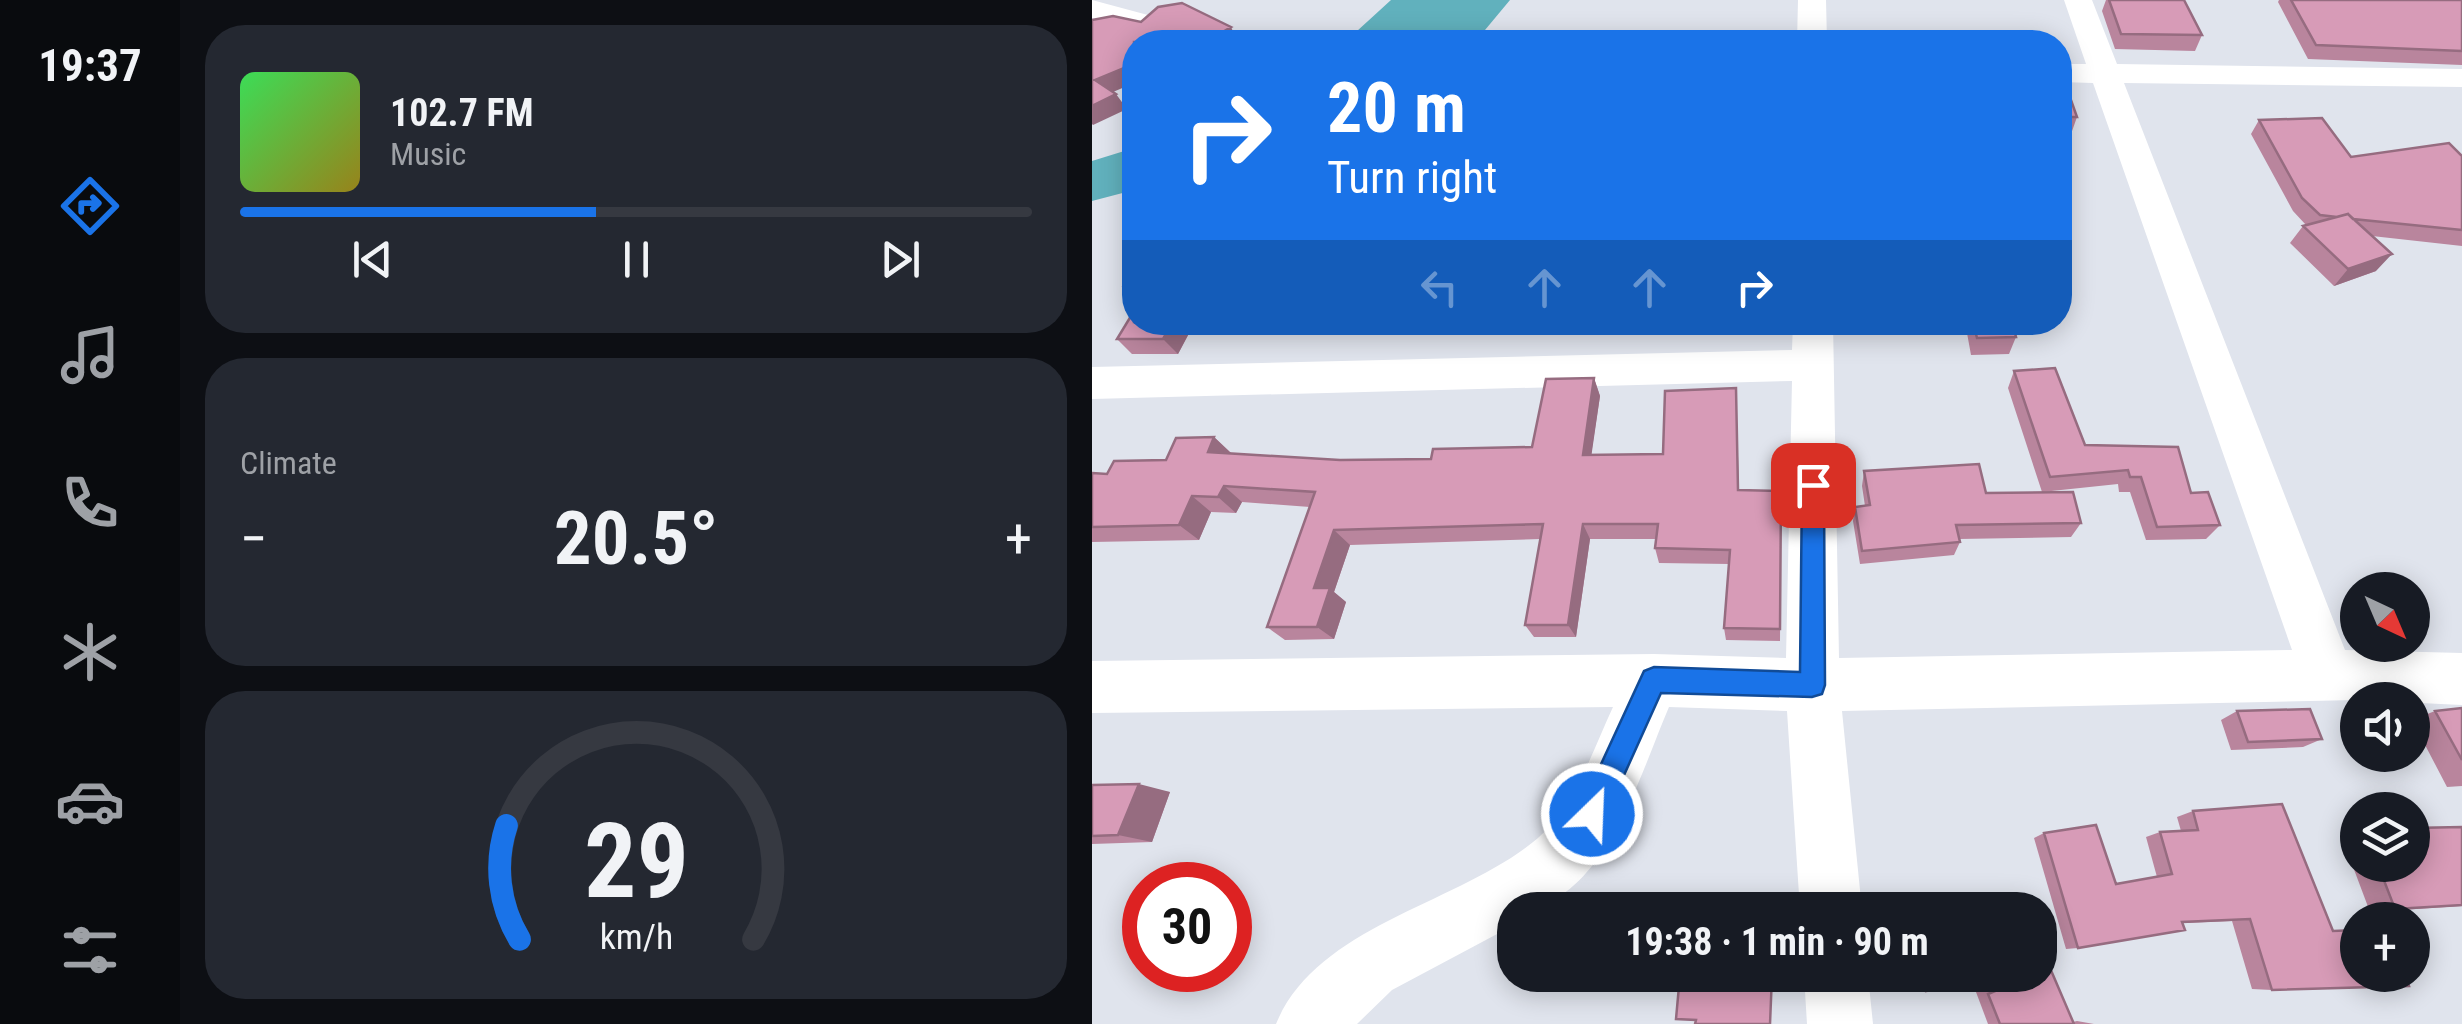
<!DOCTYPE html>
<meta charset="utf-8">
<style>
:root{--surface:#171b24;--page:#242831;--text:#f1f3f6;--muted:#9ea1a6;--line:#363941;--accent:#1a73e8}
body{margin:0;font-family:"Roboto Condensed",sans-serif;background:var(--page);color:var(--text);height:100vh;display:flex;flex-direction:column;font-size:38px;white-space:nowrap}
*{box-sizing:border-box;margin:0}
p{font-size:32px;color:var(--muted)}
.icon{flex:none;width:55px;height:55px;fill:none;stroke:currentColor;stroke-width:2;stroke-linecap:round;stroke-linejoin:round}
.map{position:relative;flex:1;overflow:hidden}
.panel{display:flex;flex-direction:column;gap:25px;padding:25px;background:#0d0f14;width:912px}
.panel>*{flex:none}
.guide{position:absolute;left:30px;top:30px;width:950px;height:305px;border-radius:40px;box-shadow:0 5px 25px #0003;background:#1a73e8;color:#fff;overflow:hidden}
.needle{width:65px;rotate:136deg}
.fabs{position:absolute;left:1248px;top:572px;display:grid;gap:20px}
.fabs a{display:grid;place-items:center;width:90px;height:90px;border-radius:50%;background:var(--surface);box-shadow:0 5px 25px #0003;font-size:50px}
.speed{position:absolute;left:30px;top:862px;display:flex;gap:20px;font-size:50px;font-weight:700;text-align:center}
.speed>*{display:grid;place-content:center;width:130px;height:130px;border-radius:50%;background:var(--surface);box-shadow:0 5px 25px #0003;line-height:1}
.speed .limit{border:15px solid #d22;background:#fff;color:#111}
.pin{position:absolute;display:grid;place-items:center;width:85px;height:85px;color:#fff;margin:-42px;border-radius:20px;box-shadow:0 5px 15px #0006}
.me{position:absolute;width:110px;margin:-55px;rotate:24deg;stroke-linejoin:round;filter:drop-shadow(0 0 8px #0008)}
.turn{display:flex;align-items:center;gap:35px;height:210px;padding:0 40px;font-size:45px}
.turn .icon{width:130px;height:130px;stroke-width:2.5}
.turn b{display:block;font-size:70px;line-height:85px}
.lanes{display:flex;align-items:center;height:95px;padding:0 40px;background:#0003;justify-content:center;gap:50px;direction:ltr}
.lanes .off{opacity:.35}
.big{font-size:75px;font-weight:700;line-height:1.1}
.panel .widget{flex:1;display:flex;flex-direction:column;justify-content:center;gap:15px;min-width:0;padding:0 35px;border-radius:40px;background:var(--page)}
.panel .dial{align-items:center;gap:0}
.dial svg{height:260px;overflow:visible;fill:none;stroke:var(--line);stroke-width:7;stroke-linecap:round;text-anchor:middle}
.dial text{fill:var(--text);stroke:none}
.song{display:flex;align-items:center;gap:30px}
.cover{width:120px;height:120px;border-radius:15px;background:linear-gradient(135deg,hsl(130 70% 55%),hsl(50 70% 35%))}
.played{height:10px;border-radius:5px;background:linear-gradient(90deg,var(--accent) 45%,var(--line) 45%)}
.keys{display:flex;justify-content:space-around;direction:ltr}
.heat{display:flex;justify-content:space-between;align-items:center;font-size:55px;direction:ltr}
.trip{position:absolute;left:405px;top:892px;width:560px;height:100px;border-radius:40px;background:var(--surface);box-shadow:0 5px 25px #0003;font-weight:700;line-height:100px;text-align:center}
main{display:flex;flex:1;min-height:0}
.tabs{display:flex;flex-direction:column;width:180px;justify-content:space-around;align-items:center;background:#090b0e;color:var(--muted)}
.tabs .icon{width:70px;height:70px}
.tabs .current{color:var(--accent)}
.tabs b{font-size:45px;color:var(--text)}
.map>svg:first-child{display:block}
.water{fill:#61b1bd}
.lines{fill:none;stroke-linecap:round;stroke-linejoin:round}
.minor{fill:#fff;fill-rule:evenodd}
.wall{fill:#b9859d}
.shaded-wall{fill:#966c80}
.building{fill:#d79bb7;stroke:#966c80;stroke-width:2.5}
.route{fill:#1a73e8;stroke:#114b97;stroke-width:2.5}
</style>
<main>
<nav class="tabs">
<b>19:37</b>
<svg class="icon current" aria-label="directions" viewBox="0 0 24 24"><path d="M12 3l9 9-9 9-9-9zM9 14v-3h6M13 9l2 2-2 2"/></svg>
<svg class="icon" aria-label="music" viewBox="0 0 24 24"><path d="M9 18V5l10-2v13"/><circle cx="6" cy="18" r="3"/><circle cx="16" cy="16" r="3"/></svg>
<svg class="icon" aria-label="phone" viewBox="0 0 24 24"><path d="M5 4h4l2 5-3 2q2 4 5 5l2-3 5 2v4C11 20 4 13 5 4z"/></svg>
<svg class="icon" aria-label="climate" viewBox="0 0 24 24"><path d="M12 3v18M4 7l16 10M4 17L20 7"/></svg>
<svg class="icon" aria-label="car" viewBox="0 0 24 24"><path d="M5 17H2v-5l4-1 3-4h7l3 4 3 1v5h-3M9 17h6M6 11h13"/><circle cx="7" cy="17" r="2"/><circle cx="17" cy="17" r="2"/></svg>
<svg class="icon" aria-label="filters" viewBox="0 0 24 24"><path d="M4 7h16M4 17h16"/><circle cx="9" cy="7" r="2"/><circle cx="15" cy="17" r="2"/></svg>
</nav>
<section class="panel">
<div class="widget">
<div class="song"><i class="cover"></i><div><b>102.7 FM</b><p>Music</p></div></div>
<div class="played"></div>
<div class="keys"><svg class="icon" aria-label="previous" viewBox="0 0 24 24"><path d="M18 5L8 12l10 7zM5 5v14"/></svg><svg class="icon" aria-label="pause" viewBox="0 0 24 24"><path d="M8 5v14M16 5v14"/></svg><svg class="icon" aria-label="next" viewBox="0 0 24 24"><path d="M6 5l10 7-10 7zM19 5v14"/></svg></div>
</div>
<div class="widget"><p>Climate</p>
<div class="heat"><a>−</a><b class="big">20.5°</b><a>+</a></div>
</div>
<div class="widget dial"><svg viewBox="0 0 100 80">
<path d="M14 69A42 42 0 1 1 86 69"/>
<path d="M14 69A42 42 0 0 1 10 34" stroke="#1a73e8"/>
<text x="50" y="56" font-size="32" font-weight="700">29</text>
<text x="50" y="72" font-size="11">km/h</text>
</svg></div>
</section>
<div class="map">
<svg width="1370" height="1024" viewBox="0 0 1370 1024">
<rect width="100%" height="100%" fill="#e0e4ed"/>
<path class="water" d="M 299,0 L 418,0 L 383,42 L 253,42 Z
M 42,148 L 42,190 L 0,201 L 0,161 Z"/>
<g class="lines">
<path class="minor" d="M 0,0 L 67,18 L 72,24 L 57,33 L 0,18 Z
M 706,0 L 734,0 L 735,42 L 705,42 Z
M 972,0 L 1000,0 L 1025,64 L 1370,69 L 1370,87 L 1032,83 L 1253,650 L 1370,653 L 1370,705 L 1265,700 L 750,711 L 770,910 L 708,910 L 695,711 L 577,707 C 548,774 510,910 422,910 L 422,925 L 300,990 L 265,1024 L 184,1024 C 225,924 369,904 446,838 C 483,806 501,750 521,707 L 0,713 L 0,661 L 562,654 L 694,658 L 700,381 L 0,399 L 0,367 L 700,350 L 701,322 L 741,322 L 747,658 L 1200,650 L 1001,83 L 968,82 L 968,64 L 994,64 Z
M 712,975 L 776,975 L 781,1024 L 715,1024 Z"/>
</g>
<path class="wall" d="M 1014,0 L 1092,0 L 1110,35 L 1103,51 L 1023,49 L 1010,11 Z
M 1187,0 L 1370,0 L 1370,65 L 1216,59 L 1186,2 Z
M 968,69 L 985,117 L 979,134 L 968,134 Z
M 1167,120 L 1259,157 L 1370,156 L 1370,246 L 1280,236 L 1284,271 L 1242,286 L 1198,243 L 1211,226 L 1214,225 L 1201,211 L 1159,134 Z
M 42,274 L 42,297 L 32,286 Z
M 103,322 L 86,354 L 40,354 L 25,339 Z
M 873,322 L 920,322 L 924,337 L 917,354 L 879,355 Z
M 922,371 L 993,445 L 1099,493 L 1128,525 L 1114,539 L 1054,540 L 1038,492 L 1027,492 L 1026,484 L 950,492 L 916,388 Z
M 502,378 L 508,396 L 499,455 L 571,454 L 644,388 L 647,490 L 689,491 L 688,641 L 634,640 L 632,628 L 637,564 L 567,563 L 563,548 L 564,539 L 498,539 L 484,637 L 442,637 L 433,625 L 449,539 L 258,545 L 242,592 L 254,602 L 242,639 L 193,640 L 175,627 L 218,507 L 150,502 L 144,513 L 119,512 L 107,540 L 0,542 L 0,473 L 15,474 L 74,460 L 122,437 L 139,453 L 248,460 L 339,459 L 440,447 Z
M 772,471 L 989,523 L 979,537 L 867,539 L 868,542 L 862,555 L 768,564 L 761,521 L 763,507 L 773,506 L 770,486 Z
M 1370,708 L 1370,786 L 1355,787 L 1320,720 L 1343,711 Z
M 1145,711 L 1230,739 L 1211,747 L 1139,750 L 1129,720 Z
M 0,785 L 78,792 L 60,842 L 0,844 Z
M 1190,804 L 1180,990 L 1160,989 L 1140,921 L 1091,923 L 986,948 L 974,949 L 942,838 L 952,833 L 1024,884 L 1065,877 L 1054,837 L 1068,832 L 1089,831 L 1085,817 L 1101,811 Z
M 1370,827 L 1370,906 L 1278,912 L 1249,835 L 1265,831 L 1265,865 L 1320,865 Z
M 948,968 L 958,968 L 981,1022 L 985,1021 L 1002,1024 L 896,1024 L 884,992 L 926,975 L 948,975 Z
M 825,975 L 908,975 L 834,991 L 828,990 Z"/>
<path class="shaded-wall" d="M 139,27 L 146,42 L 114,42 Z
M 42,64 L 42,83 L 14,95 L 3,80 Z
M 24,94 L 35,109 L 1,125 L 0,124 L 0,106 Z
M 1300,254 L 1284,271 L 1242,286 L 1256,269 Z
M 81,322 L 103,322 L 86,354 L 71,339 Z
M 502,378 L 508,396 L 497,472 L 491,455 Z
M 122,437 L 140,454 L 116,452 Z
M 132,486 L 150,502 L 144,513 L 126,497 Z
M 100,496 L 119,512 L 107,540 L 87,525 Z
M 491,524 L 498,539 L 484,637 L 476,625 Z
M 242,530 L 258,545 L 242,592 L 254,602 L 242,639 L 225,627 L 222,588 Z
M 47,784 L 78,792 L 60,842 L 26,835 Z"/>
<path class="building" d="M 1017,0 L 1092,0 L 1110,35 L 1029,34 Z
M 1199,0 L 1370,0 L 1370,51 L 1224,45 Z
M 90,3 L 139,27 L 114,42 L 42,42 L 42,64 L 3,80 L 24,94 L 0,106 L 0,20 L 21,16 L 49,22 L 66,7 Z
M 554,36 L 581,36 L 580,42 L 553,42 Z
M 968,69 L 985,117 L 968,117 Z
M 1230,118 L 1259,157 L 1357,143 L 1370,156 L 1370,230 L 1261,219 L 1256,214 L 1245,217 L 1228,215 L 1210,198 L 1167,120 Z
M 1256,214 L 1300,254 L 1256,269 L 1211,226 Z
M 42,274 L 42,287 L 32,286 Z
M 42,311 L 42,322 L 81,322 L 71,339 L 25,339 Z
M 881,322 L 920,322 L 924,337 L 885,338 Z
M 963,368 L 993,445 L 1086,447 L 1099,493 L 1116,492 L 1128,525 L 1065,527 L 1049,477 L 1038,477 L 1036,470 L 958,477 L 922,371 Z
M 502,378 L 491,455 L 571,454 L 573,391 L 644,388 L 646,490 L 689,491 L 688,629 L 632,628 L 638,550 L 563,548 L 566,524 L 491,524 L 476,625 L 433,625 L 451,524 L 242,530 L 222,588 L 238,588 L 225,627 L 175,627 L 223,492 L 132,486 L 126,497 L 100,496 L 87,525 L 0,527 L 0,473 L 15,474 L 22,461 L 74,460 L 84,438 L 122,437 L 116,452 L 248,460 L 339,459 L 341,449 L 440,447 L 454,379 Z
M 887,464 L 894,493 L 981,492 L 989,523 L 864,525 L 868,542 L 770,551 L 763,507 L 778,505 L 772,471 Z
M 1370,708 L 1370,760 L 1343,711 Z
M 1218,709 L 1230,739 L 1156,742 L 1145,711 Z
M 47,784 L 26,835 L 0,836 L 0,785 Z
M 1190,804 L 1241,931 L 1265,930 L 1265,975 L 1313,975 L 1317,986 L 1180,990 L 1158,919 L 1090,922 L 1093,930 L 986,948 L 952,833 L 1004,825 L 1024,884 L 1080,874 L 1068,832 L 1106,830 L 1101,811 Z
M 1370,827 L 1370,905 L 1303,909 L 1286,865 L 1320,865 L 1320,828 Z
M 958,968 L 982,1024 L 908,1024 L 896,994 L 941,975 L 948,975 L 948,972 Z
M 588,975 L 680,975 L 678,1024 L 603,1024 L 604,1020 L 584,1019 Z
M 831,975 L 908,975 L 909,978 L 834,991 Z"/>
<path class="route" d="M 721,476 L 732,485 L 733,685 L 730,694 L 720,697 L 569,693 L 510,824 L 500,828 L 491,824 L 486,814 L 552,671 L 562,667 L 708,672 L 710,485 Z"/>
</svg>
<div class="fabs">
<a><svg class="needle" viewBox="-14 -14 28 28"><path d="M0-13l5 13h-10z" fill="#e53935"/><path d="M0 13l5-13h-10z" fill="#9ea1a6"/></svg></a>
<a><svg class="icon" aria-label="sound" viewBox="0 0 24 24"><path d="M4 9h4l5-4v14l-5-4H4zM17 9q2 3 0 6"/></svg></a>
<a><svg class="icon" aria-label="layers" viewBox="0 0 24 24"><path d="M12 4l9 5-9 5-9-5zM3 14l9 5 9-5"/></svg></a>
<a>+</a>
</div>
<div class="speed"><div class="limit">30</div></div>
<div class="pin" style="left:721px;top:485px;background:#d93025"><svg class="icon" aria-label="arrive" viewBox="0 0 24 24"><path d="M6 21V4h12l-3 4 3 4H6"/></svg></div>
<svg class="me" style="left:500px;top:814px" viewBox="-20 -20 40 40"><circle r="17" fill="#1a73e8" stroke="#fff" stroke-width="3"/><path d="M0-11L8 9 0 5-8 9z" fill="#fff"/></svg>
<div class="trip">19:38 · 1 min · 90 m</div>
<div class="guide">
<div class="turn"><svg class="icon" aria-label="right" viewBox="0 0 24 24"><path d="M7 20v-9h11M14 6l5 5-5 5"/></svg><div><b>20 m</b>Turn right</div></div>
<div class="lanes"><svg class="icon off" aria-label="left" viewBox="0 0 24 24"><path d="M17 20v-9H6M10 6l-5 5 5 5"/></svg><svg class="icon off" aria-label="ahead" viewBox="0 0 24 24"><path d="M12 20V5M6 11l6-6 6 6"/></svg><svg class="icon off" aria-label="ahead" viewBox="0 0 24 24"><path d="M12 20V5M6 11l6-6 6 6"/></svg><svg class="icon" aria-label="right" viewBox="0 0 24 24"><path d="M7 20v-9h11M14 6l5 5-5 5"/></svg></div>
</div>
</div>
</main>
